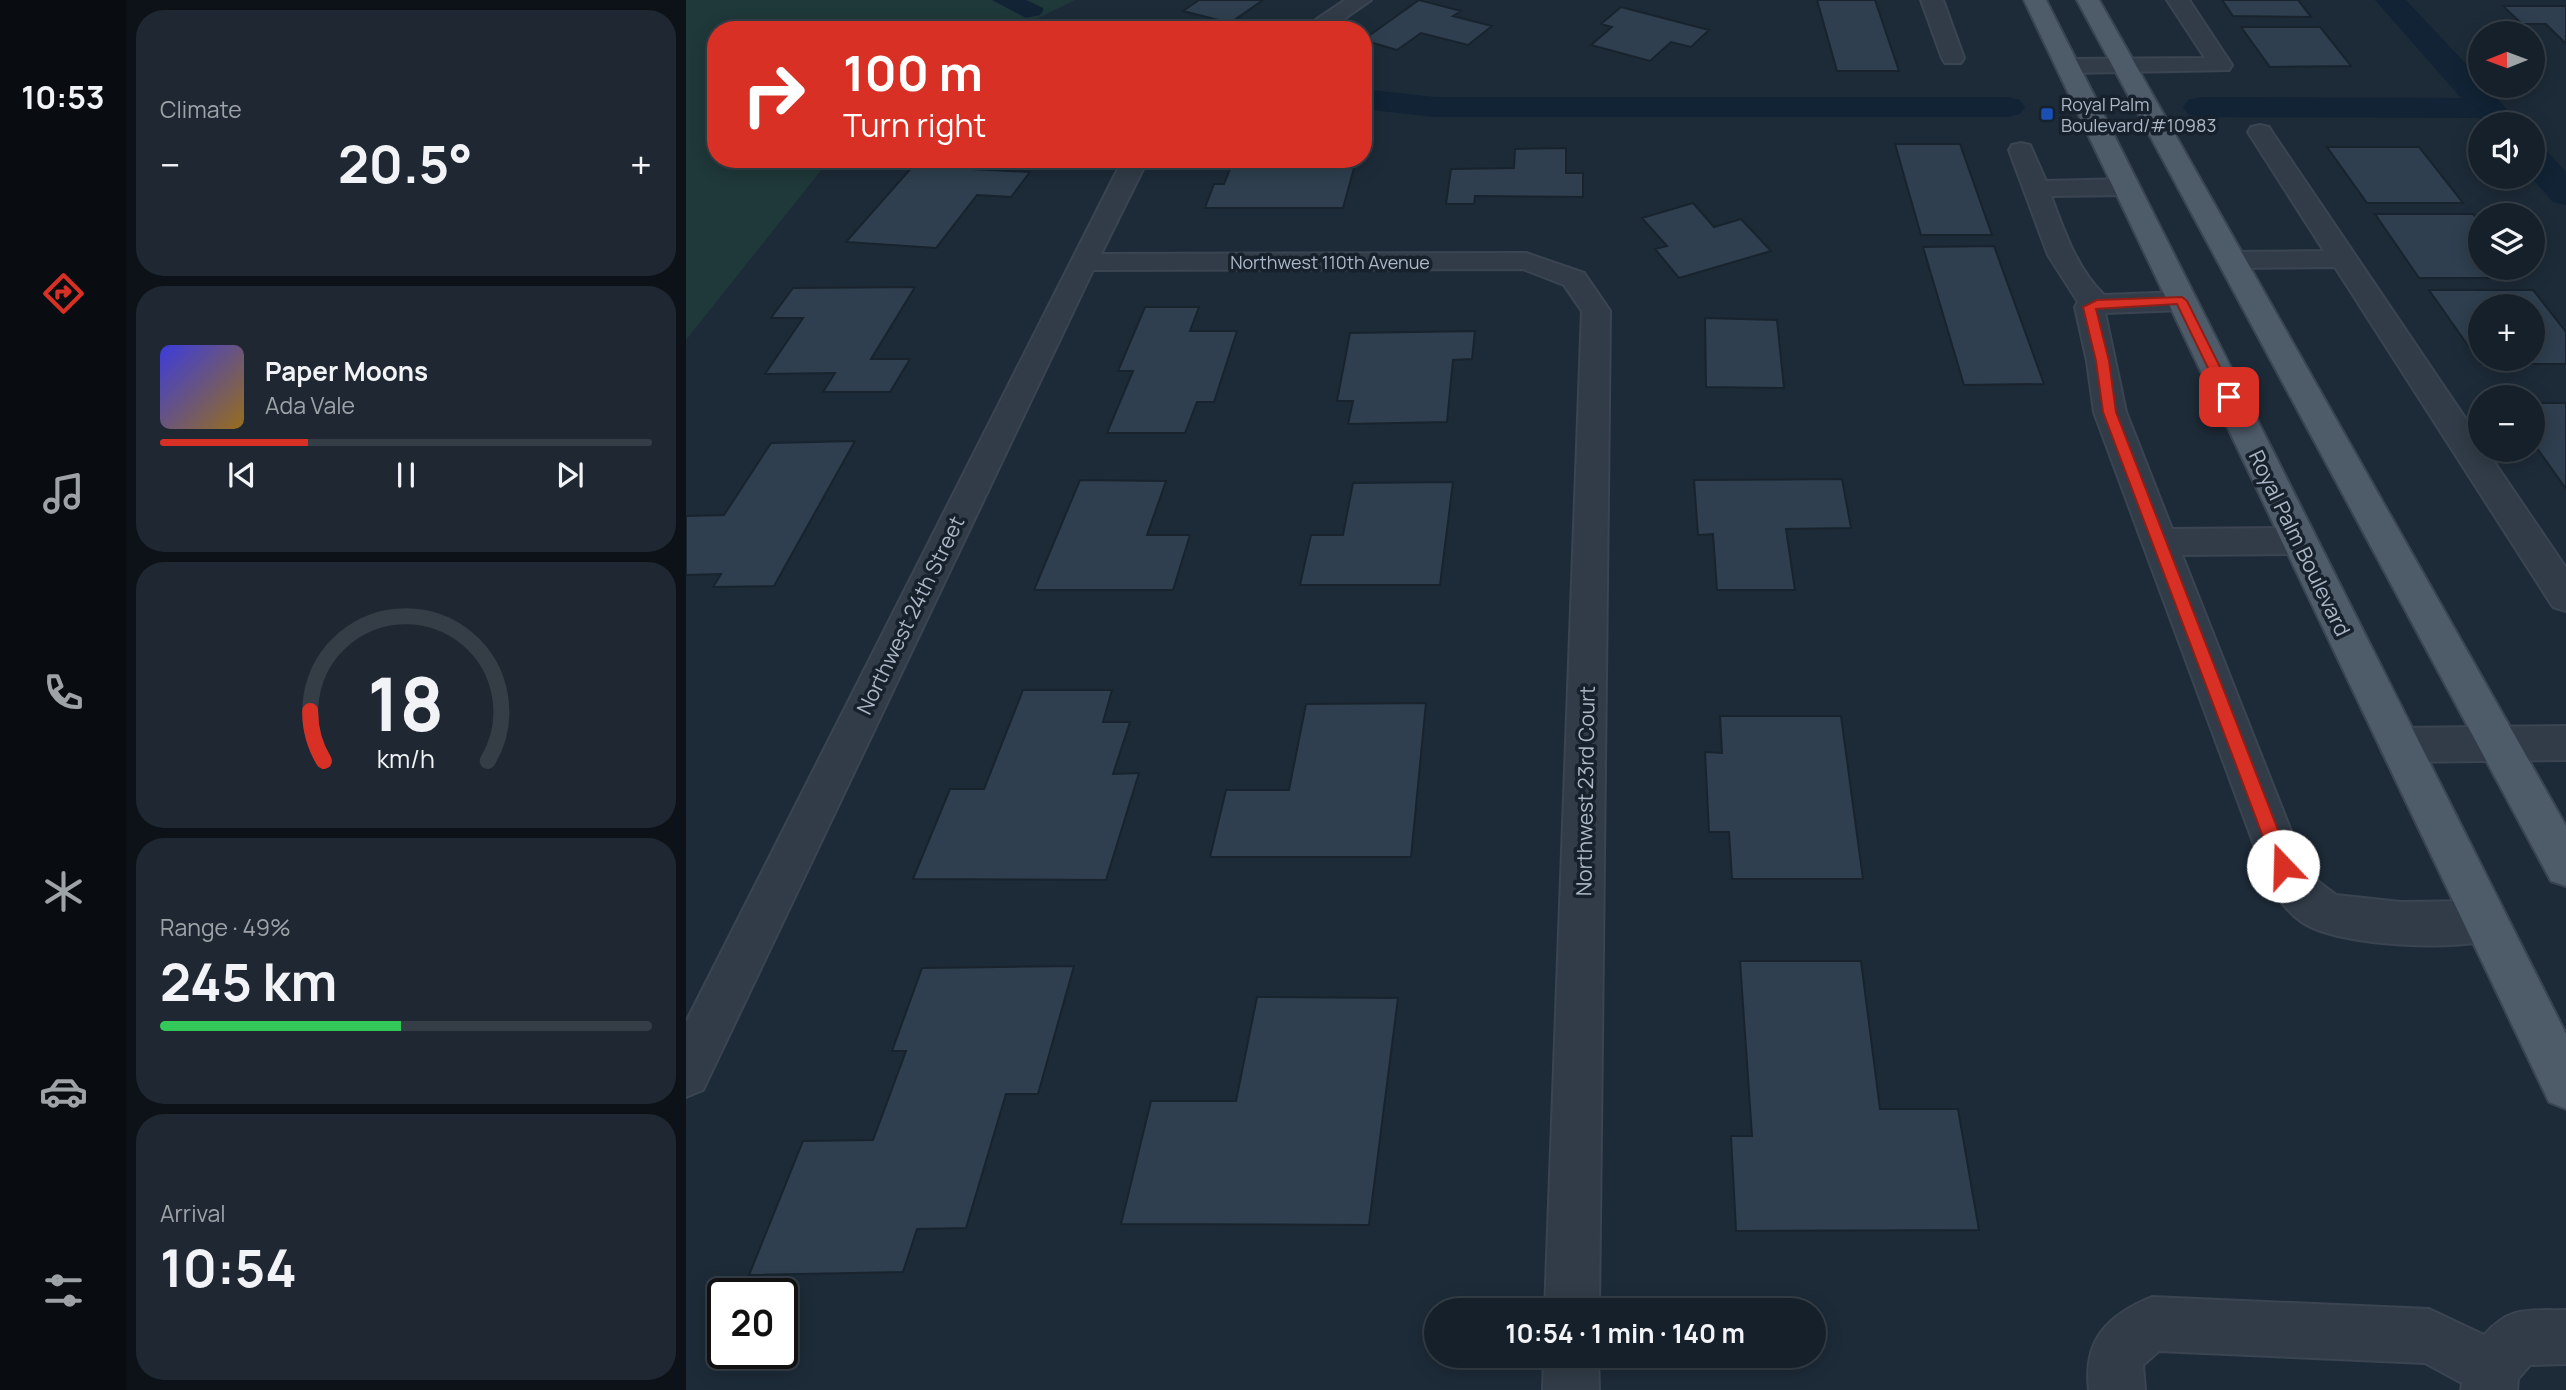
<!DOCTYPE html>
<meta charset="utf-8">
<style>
:root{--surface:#16202a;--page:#1f2832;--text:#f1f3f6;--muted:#9ea3a8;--line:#353e47;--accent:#d93025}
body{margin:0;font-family:Manrope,sans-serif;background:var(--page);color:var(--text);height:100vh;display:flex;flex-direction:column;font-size:26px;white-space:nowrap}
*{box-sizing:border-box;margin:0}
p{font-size:23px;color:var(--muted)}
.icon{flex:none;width:38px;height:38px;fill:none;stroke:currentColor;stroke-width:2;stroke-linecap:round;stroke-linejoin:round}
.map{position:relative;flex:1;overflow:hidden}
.drawer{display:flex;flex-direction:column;gap:10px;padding:10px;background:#0c1217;width:560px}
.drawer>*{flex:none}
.banner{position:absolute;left:21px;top:21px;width:665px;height:147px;border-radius:28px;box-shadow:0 4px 18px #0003,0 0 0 2px var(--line);background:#d93025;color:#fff;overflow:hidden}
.needle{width:46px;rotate:269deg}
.fabs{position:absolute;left:1782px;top:21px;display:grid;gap:14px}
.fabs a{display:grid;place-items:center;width:77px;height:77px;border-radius:50%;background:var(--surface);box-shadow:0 4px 18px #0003,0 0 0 2px var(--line);font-size:35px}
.speed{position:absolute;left:21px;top:1278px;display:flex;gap:14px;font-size:35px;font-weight:700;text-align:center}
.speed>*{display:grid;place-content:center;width:91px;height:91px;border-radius:50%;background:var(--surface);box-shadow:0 4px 18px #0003,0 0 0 2px var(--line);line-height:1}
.speed .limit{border:4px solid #111;border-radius:10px;background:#fff;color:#111}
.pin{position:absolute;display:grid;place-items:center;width:60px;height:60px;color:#fff;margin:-30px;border-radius:14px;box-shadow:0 4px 10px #0006}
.me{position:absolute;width:77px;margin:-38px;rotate:339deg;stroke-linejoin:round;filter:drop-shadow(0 0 5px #0008)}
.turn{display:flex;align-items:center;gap:24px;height:147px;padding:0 21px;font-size:32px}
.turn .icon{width:91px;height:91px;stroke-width:2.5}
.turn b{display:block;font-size:49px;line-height:60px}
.big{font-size:52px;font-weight:700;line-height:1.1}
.drawer .card{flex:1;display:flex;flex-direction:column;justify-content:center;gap:10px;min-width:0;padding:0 24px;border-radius:28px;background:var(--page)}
.drawer .dial{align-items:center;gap:0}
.dial svg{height:182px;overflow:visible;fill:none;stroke:var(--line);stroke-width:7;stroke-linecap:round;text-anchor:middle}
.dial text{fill:var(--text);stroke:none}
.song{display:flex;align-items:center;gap:21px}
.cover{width:84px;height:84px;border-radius:10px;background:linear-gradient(135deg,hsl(240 70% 55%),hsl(40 70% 35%))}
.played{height:7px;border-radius:4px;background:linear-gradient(90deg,var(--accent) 30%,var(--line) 30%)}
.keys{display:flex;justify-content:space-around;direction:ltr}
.heat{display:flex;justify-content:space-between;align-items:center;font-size:38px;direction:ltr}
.charge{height:10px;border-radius:5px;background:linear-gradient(90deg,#34c759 49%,var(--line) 0)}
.trip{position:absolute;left:738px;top:1298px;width:402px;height:70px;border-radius:35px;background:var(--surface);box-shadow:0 4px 18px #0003,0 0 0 2px var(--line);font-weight:700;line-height:70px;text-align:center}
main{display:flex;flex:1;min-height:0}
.menu{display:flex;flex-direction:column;width:126px;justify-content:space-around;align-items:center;background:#090d11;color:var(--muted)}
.menu .icon{width:49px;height:49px}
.menu .current{color:var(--accent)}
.menu b{font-size:32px;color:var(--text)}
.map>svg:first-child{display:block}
.green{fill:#1f3839}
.water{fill:#112335}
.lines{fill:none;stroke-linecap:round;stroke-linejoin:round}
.canal{fill:#112335;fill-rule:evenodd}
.building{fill:#2f3f4f;stroke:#18232e;stroke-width:2;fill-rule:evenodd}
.minor-casing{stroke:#3a4551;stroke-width:4}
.major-casing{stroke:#3a4551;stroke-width:4}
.minor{fill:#313c48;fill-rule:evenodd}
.major{fill:#4e5b69;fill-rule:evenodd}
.route{fill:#d93025;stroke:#8d1f18;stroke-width:2}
.transit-dot{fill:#1a4fb4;stroke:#17212c;stroke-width:2.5}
.labels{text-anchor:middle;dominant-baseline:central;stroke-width:7;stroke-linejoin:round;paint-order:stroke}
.far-poi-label{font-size:18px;fill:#aab7c6;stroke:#17212c;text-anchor:start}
.far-street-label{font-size:18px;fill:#aab7c6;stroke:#17212c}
.street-label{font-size:21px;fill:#aab7c6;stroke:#17212c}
</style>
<main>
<nav class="menu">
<b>10:53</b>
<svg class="icon current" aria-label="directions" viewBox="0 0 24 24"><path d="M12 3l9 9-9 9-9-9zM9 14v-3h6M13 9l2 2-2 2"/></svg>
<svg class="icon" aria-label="music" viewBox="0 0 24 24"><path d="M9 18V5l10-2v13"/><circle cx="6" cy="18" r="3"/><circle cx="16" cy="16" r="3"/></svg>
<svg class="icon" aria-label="phone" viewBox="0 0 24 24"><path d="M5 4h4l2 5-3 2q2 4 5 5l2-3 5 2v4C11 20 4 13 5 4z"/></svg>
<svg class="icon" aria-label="climate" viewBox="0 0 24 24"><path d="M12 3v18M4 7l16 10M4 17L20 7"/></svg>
<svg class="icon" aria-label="car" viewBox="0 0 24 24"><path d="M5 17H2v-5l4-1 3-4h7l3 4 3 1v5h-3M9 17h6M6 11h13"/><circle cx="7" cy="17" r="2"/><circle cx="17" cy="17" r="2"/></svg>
<svg class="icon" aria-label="filters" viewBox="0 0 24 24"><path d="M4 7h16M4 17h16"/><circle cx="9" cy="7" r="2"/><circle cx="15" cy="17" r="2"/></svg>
</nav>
<section class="drawer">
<div class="card"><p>Climate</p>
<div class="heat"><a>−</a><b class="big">20.5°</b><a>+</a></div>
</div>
<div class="card">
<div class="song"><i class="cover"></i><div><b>Paper Moons</b><p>Ada Vale</p></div></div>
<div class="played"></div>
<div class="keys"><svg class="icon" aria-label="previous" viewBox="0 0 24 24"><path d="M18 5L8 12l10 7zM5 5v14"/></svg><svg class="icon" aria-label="pause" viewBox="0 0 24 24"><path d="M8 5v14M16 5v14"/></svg><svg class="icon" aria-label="next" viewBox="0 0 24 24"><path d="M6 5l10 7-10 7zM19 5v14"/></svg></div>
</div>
<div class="card dial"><svg viewBox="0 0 100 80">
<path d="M14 69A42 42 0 1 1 86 69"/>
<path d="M14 69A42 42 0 0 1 8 47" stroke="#d93025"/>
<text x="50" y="56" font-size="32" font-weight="700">18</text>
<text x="50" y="72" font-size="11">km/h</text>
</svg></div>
<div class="card"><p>Range · 49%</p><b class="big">245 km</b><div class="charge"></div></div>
<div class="card"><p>Arrival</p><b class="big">10:54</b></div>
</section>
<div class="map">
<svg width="1880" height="1390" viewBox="0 0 1880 1390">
<rect width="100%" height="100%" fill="#1d2b38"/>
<path class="green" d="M 0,0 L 389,0 L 328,30 L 30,30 L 30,159 L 144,159 L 0,340 Z"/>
<path class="water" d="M 306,0 L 340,0 L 357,8 L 357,11 L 354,15 L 340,18 Z"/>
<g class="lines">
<path class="canal" d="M 1689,0 L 1720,0 L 1794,79 L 1794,86 L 1800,86 L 1834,124 L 1799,124 L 1793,118 L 1514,117 L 1502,114 L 1497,107 L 1502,100 L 1514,97 L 1775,98 Z
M 677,89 L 748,97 L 1322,97 L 1334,100 L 1339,107 L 1334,114 L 1322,117 L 748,117 L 677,109 Z
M 1846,146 L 1859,149 L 1880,172 L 1880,205 L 1867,202 L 1845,177 Z"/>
</g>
<path class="building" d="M 513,0 L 577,0 L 544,23 L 497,11 Z
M 733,0 L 775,11 L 767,16 L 806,26 L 782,45 L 735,33 L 711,50 L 677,40 Z
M 1131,0 L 1189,0 L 1213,71 L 1151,71 Z
M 1536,0 L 1612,0 L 1625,17 L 1547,16 Z
M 1817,6 L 1880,6 L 1880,44 L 1860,24 L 1836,24 Z
M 935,7 L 1023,30 L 1005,47 L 985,42 L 964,61 L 905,45 L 926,27 L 915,24 Z
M 1555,27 L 1634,27 L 1665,66 L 1584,67 Z
M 1209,144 L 1274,144 L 1306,235 L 1235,235 Z
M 1641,147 L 1733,147 L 1777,203 L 1681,203 Z
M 880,148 L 880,173 L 897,173 L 897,197 L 789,196 L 788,204 L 760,204 L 765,169 L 828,168 L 829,149 Z
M 548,159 L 643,159 L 640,168 L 668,168 L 657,208 L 519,208 L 528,184 L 538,184 Z
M 227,166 L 344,172 L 325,197 L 291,195 L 250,248 L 160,242 Z
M 1007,203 L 1028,227 L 1055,219 L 1085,251 L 993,278 L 969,249 L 981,246 L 956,218 Z
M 1689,214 L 1787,214 L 1794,223 L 1794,268 L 1829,268 L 1837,278 L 1733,278 Z
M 1308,246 L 1358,384 L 1278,385 L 1237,247 Z
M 229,287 L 185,359 L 224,359 L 204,392 L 137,392 L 149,373 L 79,374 L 117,318 L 85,318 L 107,288 Z
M 1743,290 L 1847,290 L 1880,332 L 1880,364 L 1795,364 ZM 1794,306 L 1846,306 L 1846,359 L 1794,359 Z
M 459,307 L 513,307 L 504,331 L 551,331 L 528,402 L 511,402 L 499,433 L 421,433 L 447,371 L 432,371 Z
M 1019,318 L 1091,320 L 1098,388 L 1020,387 Z
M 789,331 L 786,359 L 767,360 L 761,422 L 662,424 L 667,401 L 651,401 L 664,333 Z
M 1846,403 L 1880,403 L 1880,489 L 1846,441 Z
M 169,441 L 88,586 L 27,587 L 35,574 L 0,575 L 0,516 L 38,515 L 85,443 Z
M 1156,479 L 1165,528 L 1100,529 L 1109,590 L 1031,590 L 1027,534 L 1012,535 L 1008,480 Z
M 394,480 L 480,481 L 461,535 L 504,535 L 487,590 L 348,590 Z
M 767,482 L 754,585 L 614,585 L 625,535 L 657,535 L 667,483 Z
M 337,690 L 426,690 L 417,722 L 444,722 L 427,774 L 453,773 L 420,880 L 227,879 L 264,789 L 298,789 Z
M 740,703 L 725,857 L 524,857 L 540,790 L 603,790 L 620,704 Z
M 1034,716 L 1155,716 L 1177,879 L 1046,879 L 1043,832 L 1023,832 L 1019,752 L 1036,753 Z
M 1054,961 L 1175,961 L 1194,1109 L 1272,1109 L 1293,1230 L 1050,1231 L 1045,1136 L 1066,1136 Z
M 388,966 L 352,1094 L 320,1094 L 280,1228 L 231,1229 L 217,1272 L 63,1275 L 117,1141 L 187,1140 L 220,1051 L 206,1051 L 236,968 Z
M 571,997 L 712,998 L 683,1225 L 435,1224 L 465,1101 L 550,1101 Z"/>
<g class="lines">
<defs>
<path id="minor" d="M 659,0 L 685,0 L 642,30 L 615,30 Z
M 1235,0 L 1257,0 L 1278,58 L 1275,63 L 1259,63 L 1256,58 Z
M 1481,0 L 1503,0 L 1546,65 L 1543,70 L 1381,73 L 1373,71 L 1370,66 L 1373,61 L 1381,59 L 1519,58 Z
M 1574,125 L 1583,127 L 1586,132 L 1794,440 L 1794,450 L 1800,450 L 1880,568 L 1880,611 L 1867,607 L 1649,267 L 1545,268 L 1535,266 L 1531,260 L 1535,254 L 1545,252 L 1638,251 L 1562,132 L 1565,127 Z
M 1335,143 L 1344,145 L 1360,181 L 1440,179 L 1449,182 L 1453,187 L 1449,192 L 1440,195 L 1365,196 C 1378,231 1391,269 1418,295 L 1496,292 L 1506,295 L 1510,301 L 1506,307 L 1496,310 L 1419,313 L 1440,412 L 1486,529 L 1614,528 L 1626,532 L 1631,541 L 1626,550 L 1614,554 L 1496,555 L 1616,859 L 1633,882 L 1650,895 L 1715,902 L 1800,901 L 1816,907 L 1822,922 L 1816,937 C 1776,952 1652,947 1616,922 C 1596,909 1585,887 1576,866 L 1408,412 L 1401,361 L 1389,307 L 1392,302 L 1362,255 L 1323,150 L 1326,145 Z
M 437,159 L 462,159 L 415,254 L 840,253 L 898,273 L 924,311 L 913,1311 L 859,1311 L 896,311 L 878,285 L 837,269 L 407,270 L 17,1090 L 0,1097 L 0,1022 Z
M 1880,726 L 1880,760 L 1713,762 L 1699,757 L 1693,745 L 1699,733 L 1713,728 Z
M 1466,1297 L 1743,1309 L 1798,1335 C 1825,1305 1842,1311 1880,1310 L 1880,1364 L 1844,1365 L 1832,1379 L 1831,1390 L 1775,1390 L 1776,1383 L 1739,1363 L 1473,1351 L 1457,1365 L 1459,1390 L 1403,1390 C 1397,1339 1422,1315 1466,1297 Z
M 858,1356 L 912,1356 L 913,1390 L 857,1390 Z"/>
<path id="major" d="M 1338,0 L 1360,0 L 1880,1034 L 1880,1109 L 1863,1102 Z
M 1391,0 L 1413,0 L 1880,826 L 1880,886 L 1865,881 Z"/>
</defs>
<use href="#minor" class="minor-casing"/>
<use href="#major" class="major-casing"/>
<use href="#minor" class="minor"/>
<use href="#major" class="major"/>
</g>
<path class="route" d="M 1496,297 L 1501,301 L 1549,397 L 1547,400 L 1538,400 L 1536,397 L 1491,304 L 1410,309 L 1423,361 L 1430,412 L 1606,866 L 1603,872 L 1597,874 L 1591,872 L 1588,866 L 1417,412 L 1410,361 L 1397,307 L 1411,300 Z"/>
<rect class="transit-dot" x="1354" y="107" width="14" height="14" rx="3.5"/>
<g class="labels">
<g class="far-poi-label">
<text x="1375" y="104">Royal Palm<tspan x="1375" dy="21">Boulevard/#10983</tspan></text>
</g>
<g class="far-street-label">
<text x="644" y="262">Northwest 110th Avenue</text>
</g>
<g class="street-label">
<text transform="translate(1614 543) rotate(64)">Royal Palm Boulevard</text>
<text transform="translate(224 615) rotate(-64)">Northwest 24th Street</text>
<text transform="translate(899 791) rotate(-89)">Northwest 23rd Court</text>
</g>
</g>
</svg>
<div class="fabs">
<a><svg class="needle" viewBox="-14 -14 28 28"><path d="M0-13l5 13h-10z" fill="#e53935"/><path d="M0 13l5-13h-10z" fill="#9ea3a8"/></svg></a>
<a><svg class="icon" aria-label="sound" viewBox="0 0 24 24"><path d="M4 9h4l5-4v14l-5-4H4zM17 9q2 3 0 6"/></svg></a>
<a><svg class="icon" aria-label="layers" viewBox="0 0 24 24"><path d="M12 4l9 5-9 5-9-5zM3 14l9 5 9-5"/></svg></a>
<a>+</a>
<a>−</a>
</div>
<div class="speed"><div class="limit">20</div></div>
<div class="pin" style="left:1543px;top:397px;background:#d93025"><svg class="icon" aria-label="arrive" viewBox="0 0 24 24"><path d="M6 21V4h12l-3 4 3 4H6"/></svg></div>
<svg class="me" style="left:1597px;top:866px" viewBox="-20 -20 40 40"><circle r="19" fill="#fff"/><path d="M0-13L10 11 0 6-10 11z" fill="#d93025"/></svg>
<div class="trip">10:54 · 1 min · 140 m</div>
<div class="banner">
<div class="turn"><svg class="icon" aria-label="right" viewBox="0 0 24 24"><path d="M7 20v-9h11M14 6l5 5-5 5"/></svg><div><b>100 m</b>Turn right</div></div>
</div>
</div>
</main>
